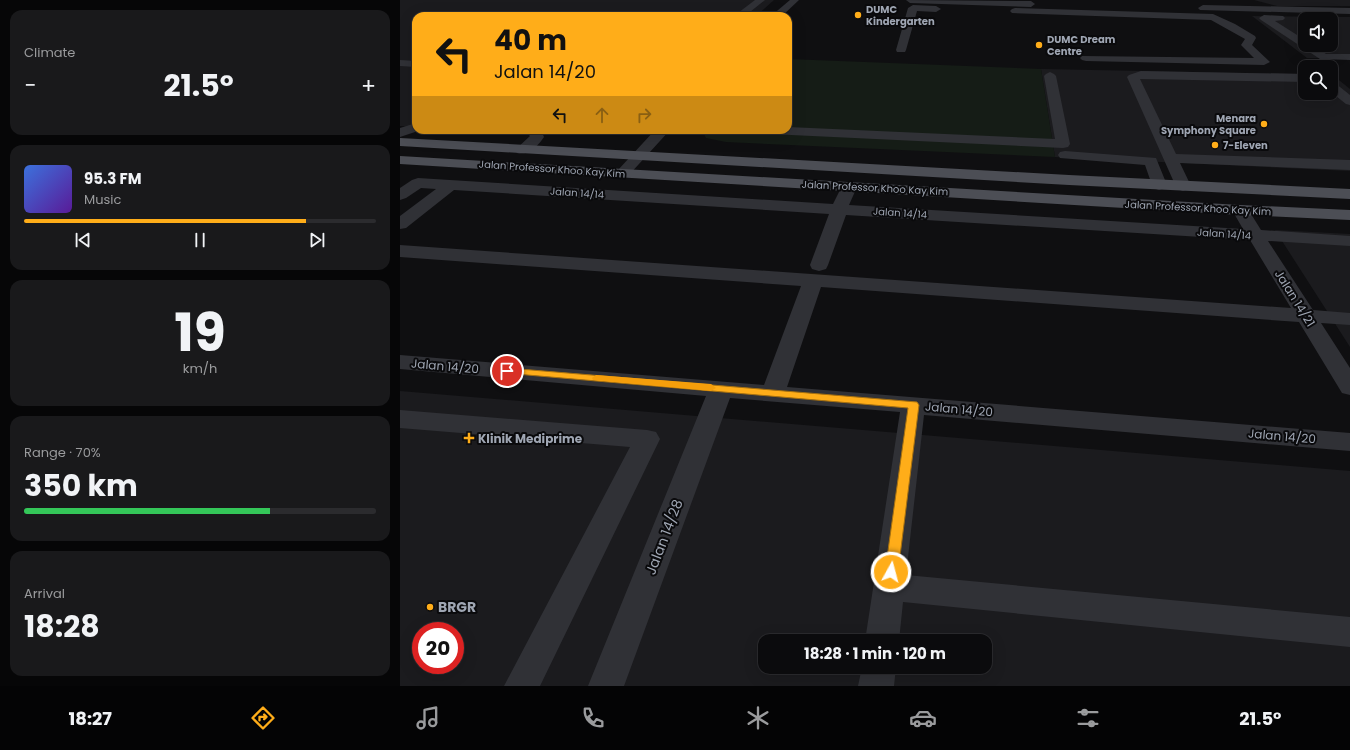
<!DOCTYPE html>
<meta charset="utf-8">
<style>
:root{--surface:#0b0b0d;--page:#19191b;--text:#f1f3f6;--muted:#9a9b9d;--line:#2b2b2e;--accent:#ffad19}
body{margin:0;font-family:Poppins,sans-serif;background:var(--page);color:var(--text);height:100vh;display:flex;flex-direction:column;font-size:15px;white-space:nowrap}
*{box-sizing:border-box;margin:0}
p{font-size:13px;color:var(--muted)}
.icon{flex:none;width:22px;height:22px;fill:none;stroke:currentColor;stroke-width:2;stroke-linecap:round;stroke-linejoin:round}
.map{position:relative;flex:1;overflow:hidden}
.panel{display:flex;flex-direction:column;gap:10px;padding:10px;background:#060607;width:400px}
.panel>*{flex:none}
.guide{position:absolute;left:12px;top:12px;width:380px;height:122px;border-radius:12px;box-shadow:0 4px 16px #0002,0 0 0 1px var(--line);background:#ffad19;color:#111;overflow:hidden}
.fabs{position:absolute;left:898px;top:12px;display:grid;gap:8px}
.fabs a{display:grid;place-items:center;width:40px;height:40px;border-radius:8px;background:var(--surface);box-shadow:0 4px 16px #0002,0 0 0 1px var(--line);font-size:20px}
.speed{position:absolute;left:12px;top:622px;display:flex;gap:8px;font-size:20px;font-weight:700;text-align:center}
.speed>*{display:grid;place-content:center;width:52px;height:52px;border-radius:50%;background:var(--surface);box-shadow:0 4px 16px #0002,0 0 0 1px var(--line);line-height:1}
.speed .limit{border:6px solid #d22;background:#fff;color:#111}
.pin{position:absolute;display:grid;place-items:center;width:34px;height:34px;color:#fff;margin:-17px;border:2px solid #fff;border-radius:50%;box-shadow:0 1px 4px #0007}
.me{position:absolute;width:44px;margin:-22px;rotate:7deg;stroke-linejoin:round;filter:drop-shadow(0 0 3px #0008)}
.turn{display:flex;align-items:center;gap:14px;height:84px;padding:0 16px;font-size:18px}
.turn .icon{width:52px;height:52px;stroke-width:2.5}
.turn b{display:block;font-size:28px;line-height:34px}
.lanes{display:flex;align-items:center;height:38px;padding:0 16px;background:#0003;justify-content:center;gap:20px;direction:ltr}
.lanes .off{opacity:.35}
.big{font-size:30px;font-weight:700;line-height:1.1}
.panel .card{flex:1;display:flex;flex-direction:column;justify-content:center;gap:6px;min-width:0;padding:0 14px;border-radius:12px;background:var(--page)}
.panel .dial{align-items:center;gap:0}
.dial b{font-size:52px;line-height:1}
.song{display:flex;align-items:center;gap:12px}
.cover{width:48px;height:48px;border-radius:6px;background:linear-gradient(135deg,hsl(220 70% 55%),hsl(270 70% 35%))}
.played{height:4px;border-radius:2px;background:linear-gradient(90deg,var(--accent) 80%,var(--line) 80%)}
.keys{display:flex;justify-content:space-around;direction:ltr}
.heat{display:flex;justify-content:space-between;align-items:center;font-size:22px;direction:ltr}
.charge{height:6px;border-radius:3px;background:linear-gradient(90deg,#34c759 70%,var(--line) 0)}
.trip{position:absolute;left:358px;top:634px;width:234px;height:40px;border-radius:12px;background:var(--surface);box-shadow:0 4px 16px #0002,0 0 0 1px var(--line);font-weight:700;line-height:40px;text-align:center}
.menu{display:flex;height:64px;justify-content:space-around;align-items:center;background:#040405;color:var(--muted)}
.menu .icon{width:28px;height:28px}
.menu .selected{color:var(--accent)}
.menu b{font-size:18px;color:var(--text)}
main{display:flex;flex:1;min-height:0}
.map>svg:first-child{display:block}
.built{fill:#1b1b1e;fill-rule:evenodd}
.green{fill:#151c16}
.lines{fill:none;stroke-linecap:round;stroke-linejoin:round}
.minor{fill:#303136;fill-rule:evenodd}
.major{fill:#4c4e55;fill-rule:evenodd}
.route{fill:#ffad19;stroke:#a67010}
.slow{fill:#f59e0b}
.poi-dot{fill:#ffad19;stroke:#0a0a0c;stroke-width:1.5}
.labels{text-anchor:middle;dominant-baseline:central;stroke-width:4;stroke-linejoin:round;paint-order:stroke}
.far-poi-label{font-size:10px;font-weight:bold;fill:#9fa6b3;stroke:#0a0a0c;text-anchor:start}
.far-street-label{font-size:10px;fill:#9fa6b3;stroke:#0a0a0c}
.street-label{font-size:12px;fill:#9fa6b3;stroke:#0a0a0c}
.poi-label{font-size:12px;font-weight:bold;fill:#9fa6b3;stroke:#0a0a0c;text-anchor:start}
.near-street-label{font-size:14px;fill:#9fa6b3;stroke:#0a0a0c}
.near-poi-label{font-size:14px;font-weight:bold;fill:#9fa6b3;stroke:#0a0a0c;text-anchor:start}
</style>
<main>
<section class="panel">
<div class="card"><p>Climate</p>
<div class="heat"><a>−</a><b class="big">21.5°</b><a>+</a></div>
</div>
<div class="card">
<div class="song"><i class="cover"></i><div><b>95.3 FM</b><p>Music</p></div></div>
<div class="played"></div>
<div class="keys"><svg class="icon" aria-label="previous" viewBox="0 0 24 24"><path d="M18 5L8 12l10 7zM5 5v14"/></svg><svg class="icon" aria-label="pause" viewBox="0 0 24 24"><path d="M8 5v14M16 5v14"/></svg><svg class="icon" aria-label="next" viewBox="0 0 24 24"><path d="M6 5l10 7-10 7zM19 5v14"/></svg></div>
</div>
<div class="card dial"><b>19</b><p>km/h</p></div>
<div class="card"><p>Range · 70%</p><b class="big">350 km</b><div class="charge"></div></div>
<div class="card"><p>Arrival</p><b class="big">18:28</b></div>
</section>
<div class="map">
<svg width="950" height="686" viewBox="0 0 950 686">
<rect width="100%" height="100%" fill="#0f0f11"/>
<path class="built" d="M 0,0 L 374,0 L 356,16 L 16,16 L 16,127 L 0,126 Z
M 854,0 L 950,0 L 950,6 L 877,6 Z
M 852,16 L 950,17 L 950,58 L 907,58 ZM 905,19 L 931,19 L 931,45 L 905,45 Z
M 641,69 L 905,74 L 905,93 L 931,93 L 931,76 L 934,76 L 950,89 L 950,171 L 655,157 Z
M 85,130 L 227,130 L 197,135 Z
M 875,230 L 950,234 L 950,347 Z
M 0,391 L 950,471 L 950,686 L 0,686 ZM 21,631 L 55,631 L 55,665 L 21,665 ZM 365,641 L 585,641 L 585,667 L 365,667 Z"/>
<path class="green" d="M 388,59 L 641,69 L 655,157 L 326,142 L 306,138 L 303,132 L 305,130 L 388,130 Z"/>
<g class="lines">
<path class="minor" d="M 355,0 L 365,0 L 345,16 L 334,16 Z
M 390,0 L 399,0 L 382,16 L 371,16 Z
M 506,0 L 631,1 L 635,4 L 631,7 L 510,3 Z
M 513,5 L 536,6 L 541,9 L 536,12 L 517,11 L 506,50 L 505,52 L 497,52 L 496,50 L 508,8 Z
M 803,5 L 950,8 L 950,14 L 800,10 L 798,8 Z
M 615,8 L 813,14 L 835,24 L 855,36 L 856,38 L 852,45 L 870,62 L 864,65 L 686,61 L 682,60 L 680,58 L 682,56 L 854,58 L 841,45 L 845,39 L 811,20 L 612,13 L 610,11 L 612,9 Z
M 864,15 L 883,16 L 885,18 L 883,20 L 875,21 L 905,40 L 905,45 L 913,45 L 926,54 L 950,54 L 950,60 L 920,59 L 861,20 L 859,18 Z
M 0,60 L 16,61 L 16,67 L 0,66 Z
M 741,71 L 905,74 L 905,82 L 740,79 L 776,154 L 950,160 L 950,170 L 780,163 L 791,186 L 789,189 L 783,191 L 777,189 L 727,77 L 729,75 Z
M 650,72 L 654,74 L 656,76 L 670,144 L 668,147 L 663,148 L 370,134 L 365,133 L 363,130 L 388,130 L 388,127 L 655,139 L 644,76 L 646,74 Z
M 931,82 L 935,83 L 950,95 L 950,105 L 946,104 L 931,92 Z
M 16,123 L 16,130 L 21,130 L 0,137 L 0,128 Z
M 124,130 L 141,130 L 144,137 C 138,146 128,156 117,153 L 115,150 L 130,136 Z
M 255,130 L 270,130 L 228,176 L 223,178 L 218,176 L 215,173 L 218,170 Z
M 665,151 L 756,158 L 767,185 L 765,188 L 759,190 L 753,188 L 745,165 L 660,158 L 658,155 L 660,152 Z
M 18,178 L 433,204 L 443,184 L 449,182 L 455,184 L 457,187 L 449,205 L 843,229 L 832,210 L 834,206 L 840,205 L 846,206 L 861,230 L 950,236 L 950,246 L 868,241 L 913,310 L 950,313 L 950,325 L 921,323 L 950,368 L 950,395 L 942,393 L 899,322 L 421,287 L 387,387 L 950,433 L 950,451 L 524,415 L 506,575 L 950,617 L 950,647 L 503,602 L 499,641 L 465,641 L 500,412 L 330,398 L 224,686 L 188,686 L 306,396 L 0,369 L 0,355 L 364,385 L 401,286 L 0,257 L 0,245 L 891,308 L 850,240 L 446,215 L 428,265 L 426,269 L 419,271 L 412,269 L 410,265 L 429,214 L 54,190 L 6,228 L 0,229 L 0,216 L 36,189 L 21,188 L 6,198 L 0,200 L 0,188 L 12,180 Z
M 0,410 L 247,430 L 256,432 L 260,439 L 140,686 L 104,686 L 230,447 L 0,428 Z
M 462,667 L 496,667 L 494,686 L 458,686 Z"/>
<path class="major" d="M 0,138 L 669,175 L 950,189 L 950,199 L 669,185 L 0,146 Z
M 0,156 L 840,205 L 950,210 L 950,220 L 840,215 L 0,164 Z"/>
</g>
<path class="route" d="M 107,368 L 517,402 L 519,405 L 498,572 L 496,576 L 491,578 L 487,576 L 485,572 L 508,408 L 104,373 L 102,371 Z"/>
<path class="slow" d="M 196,375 L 311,384 L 316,388 L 311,391 L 193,380 L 192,378 Z"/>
<g class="poi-dot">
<circle cx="458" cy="15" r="4"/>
<circle cx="639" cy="45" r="4"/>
<circle cx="864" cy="124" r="4"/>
<circle cx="815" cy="145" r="4"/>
<path d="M67 432h4v4h4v4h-4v4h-4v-4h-4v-4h4z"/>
<circle cx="30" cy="607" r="4"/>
</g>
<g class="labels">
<g class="far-poi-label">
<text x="466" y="9">DUMC<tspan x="466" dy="12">Kindergarten</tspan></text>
<text x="647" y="39">DUMC Dream<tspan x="647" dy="12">Centre</tspan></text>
<text x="856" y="118" text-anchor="end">Menara<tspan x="856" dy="12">Symphony Square</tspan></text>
<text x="823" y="145">7-Eleven</text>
</g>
<g class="far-street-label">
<text transform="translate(152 169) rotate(4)">Jalan Professor Khoo Kay Kim</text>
<text transform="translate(475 188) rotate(3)">Jalan Professor Khoo Kay Kim</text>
<text transform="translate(177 193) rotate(4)">Jalan 14/14</text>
<text transform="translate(798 208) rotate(3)">Jalan Professor Khoo Kay Kim</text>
<text transform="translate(500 213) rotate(4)">Jalan 14/14</text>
<text transform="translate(824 234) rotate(4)">Jalan 14/14</text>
</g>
<g class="street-label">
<text transform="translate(895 298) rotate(58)">Jalan 14/21</text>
<text transform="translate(45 366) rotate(5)">Jalan 14/20</text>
<text transform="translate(559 409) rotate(5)">Jalan 14/20</text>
<text transform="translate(882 436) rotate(5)">Jalan 14/20</text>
</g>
<g class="poi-label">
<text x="78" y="438">Klinik Mediprime</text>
</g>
<g class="near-street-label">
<text transform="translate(264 537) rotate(-69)">Jalan 14/28</text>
</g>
<g class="near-poi-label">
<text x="38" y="607">BRGR</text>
</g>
</g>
</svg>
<div class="fabs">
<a><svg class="icon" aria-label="sound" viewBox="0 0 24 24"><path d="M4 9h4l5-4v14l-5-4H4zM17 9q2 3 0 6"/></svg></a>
<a><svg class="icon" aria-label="search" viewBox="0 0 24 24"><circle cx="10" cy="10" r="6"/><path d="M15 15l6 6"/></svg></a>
</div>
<div class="speed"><div class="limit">20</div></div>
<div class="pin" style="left:107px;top:371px;background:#d93025"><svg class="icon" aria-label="arrive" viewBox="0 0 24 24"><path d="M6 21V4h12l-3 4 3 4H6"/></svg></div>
<svg class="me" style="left:491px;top:572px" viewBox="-20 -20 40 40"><circle r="17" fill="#ffad19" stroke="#fff" stroke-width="3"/><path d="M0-11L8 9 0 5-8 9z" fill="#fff"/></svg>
<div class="trip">18:28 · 1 min · 120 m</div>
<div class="guide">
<div class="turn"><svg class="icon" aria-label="left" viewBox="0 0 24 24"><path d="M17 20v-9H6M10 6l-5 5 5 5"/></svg><div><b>40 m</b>Jalan 14/20</div></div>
<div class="lanes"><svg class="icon" aria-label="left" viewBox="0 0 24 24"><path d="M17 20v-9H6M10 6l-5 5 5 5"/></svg><svg class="icon off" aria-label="ahead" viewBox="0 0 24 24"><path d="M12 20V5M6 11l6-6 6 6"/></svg><svg class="icon off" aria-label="right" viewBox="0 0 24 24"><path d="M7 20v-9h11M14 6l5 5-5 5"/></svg></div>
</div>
</div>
</main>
<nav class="menu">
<b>18:27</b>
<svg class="icon selected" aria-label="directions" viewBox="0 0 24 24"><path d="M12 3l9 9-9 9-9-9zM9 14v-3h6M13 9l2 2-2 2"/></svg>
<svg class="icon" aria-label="music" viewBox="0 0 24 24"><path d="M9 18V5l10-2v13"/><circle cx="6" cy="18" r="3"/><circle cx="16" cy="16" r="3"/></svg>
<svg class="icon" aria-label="phone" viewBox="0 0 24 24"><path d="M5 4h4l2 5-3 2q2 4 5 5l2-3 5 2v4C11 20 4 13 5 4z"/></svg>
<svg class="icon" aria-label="climate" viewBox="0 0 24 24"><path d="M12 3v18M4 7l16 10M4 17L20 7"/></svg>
<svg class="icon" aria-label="car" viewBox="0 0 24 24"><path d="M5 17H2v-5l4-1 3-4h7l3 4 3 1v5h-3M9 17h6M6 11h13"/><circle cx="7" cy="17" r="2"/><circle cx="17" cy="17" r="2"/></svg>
<svg class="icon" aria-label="filters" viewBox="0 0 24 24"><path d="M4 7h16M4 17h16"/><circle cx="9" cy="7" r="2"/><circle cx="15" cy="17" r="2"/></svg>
<b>21.5°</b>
</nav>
